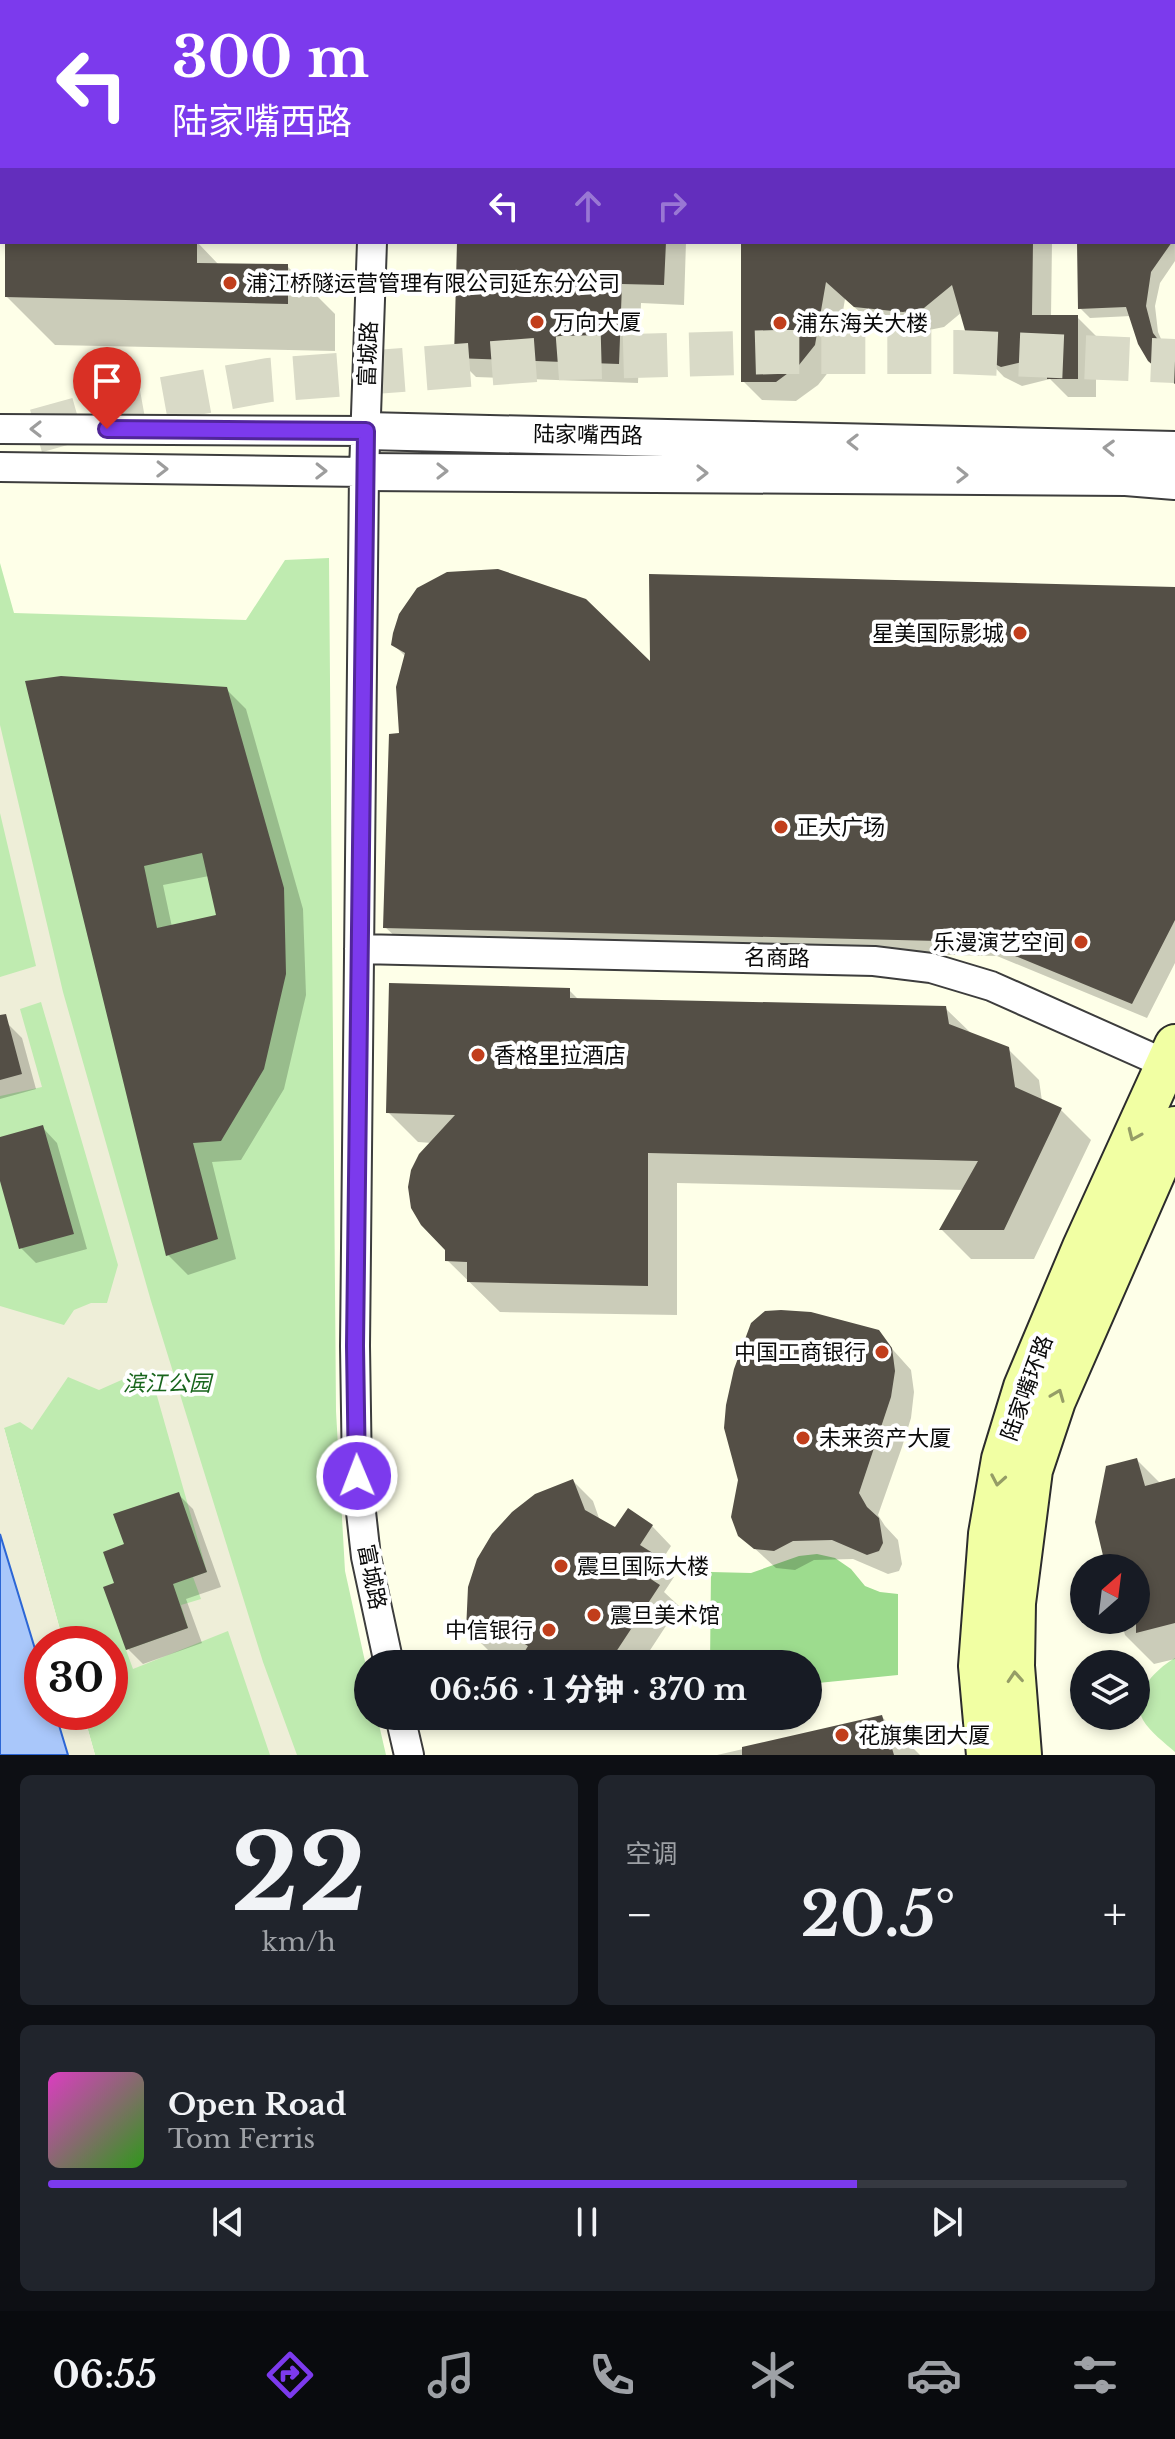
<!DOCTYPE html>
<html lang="zh">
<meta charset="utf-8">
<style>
:root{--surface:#171b24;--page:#20242c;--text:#f1f3f6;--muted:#9ea1a6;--line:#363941;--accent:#7c3aed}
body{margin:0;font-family:"Libre Baskerville","Noto Sans SC",serif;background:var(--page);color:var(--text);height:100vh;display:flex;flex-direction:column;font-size:30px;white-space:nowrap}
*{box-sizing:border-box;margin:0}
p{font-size:26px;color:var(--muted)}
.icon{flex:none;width:44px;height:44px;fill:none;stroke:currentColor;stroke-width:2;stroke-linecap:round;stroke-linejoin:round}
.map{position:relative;height:1755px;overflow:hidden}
.details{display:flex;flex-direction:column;gap:20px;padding:20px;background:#0d0f14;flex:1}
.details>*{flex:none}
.hud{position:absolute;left:0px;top:0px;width:1176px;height:244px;box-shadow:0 4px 12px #0003;background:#7c3aed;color:#fff;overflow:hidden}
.needle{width:52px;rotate:28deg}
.tools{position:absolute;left:1070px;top:1554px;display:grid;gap:16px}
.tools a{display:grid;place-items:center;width:80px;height:80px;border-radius:50%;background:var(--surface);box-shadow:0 4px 12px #0003;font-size:40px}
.speed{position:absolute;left:24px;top:1626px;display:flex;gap:16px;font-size:40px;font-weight:700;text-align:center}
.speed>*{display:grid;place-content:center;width:104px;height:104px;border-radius:50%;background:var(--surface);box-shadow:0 4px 12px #0003;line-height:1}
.speed .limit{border:12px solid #d22;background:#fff;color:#111}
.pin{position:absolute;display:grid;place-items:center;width:68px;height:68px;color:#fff;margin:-82px -34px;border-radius:50% 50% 50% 0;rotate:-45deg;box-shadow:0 0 8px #0007}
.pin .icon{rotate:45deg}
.me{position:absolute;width:88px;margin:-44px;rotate:359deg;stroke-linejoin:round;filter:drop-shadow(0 0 6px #0008)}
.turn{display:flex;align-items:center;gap:28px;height:168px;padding:0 40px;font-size:36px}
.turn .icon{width:104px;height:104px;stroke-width:2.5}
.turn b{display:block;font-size:56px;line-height:68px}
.lanes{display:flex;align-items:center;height:76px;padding:0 40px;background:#0003;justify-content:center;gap:40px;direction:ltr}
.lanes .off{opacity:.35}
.big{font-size:60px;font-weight:800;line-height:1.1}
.details .card{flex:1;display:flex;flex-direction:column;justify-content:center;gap:12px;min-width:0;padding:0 28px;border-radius:12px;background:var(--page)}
.details .dial{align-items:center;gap:0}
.dial b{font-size:104px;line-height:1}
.song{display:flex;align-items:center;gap:24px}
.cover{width:96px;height:96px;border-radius:12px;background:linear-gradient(135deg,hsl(310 70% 55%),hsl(110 70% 35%))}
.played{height:8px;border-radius:4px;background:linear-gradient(90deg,var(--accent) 75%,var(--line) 75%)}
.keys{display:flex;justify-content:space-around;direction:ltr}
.heat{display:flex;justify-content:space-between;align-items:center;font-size:44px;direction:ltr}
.details .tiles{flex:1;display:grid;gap:20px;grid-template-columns:1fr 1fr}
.card:last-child{grid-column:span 2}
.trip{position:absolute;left:354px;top:1650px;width:468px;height:80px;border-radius:40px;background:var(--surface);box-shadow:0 4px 12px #0003;font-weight:800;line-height:80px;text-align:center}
.tab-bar{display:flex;height:128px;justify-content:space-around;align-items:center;background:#090b0e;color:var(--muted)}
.tab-bar .icon{width:56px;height:56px}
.tab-bar .selected{color:var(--accent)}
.tab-bar b{font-size:36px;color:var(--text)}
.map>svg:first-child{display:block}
.green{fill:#bfebb0}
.forest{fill:#9ddc8e}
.plaza{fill:#eeeed8}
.water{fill:#a9c7fa;stroke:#2c66d5;stroke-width:2}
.shadow{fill:#0003;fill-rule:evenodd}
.building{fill:#544f46;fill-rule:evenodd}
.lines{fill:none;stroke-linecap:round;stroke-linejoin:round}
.trunk-tunnel{stroke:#d9dac7;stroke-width:44;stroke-dasharray:44 22;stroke-linecap:butt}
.minor-casing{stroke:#3d3d3d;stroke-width:32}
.tertiary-casing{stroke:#3d3d3d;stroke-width:40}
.secondary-casing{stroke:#2c2c2c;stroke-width:44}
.minor{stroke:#fff;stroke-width:28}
.tertiary{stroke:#fff;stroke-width:36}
.secondary{stroke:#f1ffa3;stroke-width:40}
.oneway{stroke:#9d9d9d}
.oneway2{stroke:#959d66}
.route-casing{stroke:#51269a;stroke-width:20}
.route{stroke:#7c3aed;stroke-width:14}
.poi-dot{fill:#c13e1c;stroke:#fff;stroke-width:3}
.labels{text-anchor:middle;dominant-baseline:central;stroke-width:8;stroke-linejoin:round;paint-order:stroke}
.poi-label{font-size:22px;fill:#0a0a0a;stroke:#fff;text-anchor:start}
.street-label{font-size:22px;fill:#0a0a0a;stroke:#fff}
.park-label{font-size:22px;font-style:italic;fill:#18651c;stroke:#fff}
</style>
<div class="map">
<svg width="1175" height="1755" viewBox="0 0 1175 1755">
<rect width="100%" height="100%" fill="#feffe8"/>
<path class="green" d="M 329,558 L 336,1411 L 345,1571 L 368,1675 L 368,1716 L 377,1716 L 386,1755 L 95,1755 L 83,1712 L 110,1712 L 110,1644 L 64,1644 L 0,1414 L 0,563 L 14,613 L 246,620 L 285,560 Z
M 1175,1658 L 1175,1752 C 1165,1743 1150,1732 1143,1720 C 1129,1695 1156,1669 1175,1658 Z"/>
<path class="forest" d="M 817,1554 L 835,1558 L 851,1569 L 865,1586 L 880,1592 L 898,1594 L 898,1675 L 808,1684 L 808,1664 L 710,1664 L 711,1572 L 751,1573 L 799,1556 Z"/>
<path class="plaza" d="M 0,725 L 63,992 L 151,1301 L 263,1662 L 297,1755 L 270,1755 L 228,1631 L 133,1669 L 126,1650 L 188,1628 L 181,1605 L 201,1599 L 193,1577 L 207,1572 L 155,1389 L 135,1374 L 99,1390 L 68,1377 L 32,1430 L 20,1422 L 4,1428 L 64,1644 L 42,1644 L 42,1672 L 0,1534 L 0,1306 L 64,1325 L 74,1310 L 91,1303 L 107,1303 L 118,1265 L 41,1002 L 20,1009 L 42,1087 L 0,1096 L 0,977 L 36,966 L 0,813 Z
M 55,1712 L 83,1712 L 95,1755 L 68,1755 Z"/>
<path class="water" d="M 0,1534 L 42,1672 L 42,1712 L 55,1712 L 68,1755 L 0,1755 Z"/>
<path class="shadow" d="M 2,76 L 2,132 L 0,124 Z
M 1174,95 L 1175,261 L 1160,283 L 1155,306 L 1158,332 L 1169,357 L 1175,363 L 1175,384 L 1131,316 L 1090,318 L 1080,308 L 1079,242 L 1174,242 Z
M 7,242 L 197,242 L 219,265 L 287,266 L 335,314 L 335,351 L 55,345 L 7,297 Z
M 459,242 L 686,242 L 684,305 L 641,303 L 638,383 L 476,377 L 456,357 Z
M 743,242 L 1052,242 L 1051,317 L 1077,317 L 1096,336 L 1096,397 L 1068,397 L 1050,379 L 1022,386 L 1004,377 L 984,356 L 962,312 L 944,327 L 924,331 L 876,326 L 845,299 L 834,365 L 818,385 L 796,401 L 762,400 L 743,381 Z
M 1175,589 L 1175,963 L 1147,1018 L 997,956 L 401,942 L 385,927 L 406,657 L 394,645 L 652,665 Z
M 27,683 L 226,689 L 246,709 L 303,909 L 306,995 L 284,1089 L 241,1160 L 212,1162 L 236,1259 L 188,1275 L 168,1255 ZM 209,876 L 218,917 L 172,927 L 163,885 Z
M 569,990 L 579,1000 L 945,1008 L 974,1036 L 1008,1049 L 1039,1080 L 1042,1101 L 1061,1110 L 1091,1140 L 1034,1259 L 971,1259 L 942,1230 L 964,1190 L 677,1183 L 677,1315 L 500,1312 L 447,1260 L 432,1143 L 418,1142 L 388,1112 Z
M 7,1023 L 22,1038 L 36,1089 L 0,1099 L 0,1025 Z
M 42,1127 L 57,1143 L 87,1249 L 36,1263 L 21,1248 L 0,1174 L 0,1139 Z
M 877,1332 L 911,1370 L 914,1392 L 911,1418 L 902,1447 L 878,1515 L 885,1526 L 898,1540 L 902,1564 L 899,1571 L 888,1574 L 853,1559 L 814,1560 L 795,1570 L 776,1568 L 740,1535 Z
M 1137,1460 L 1161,1484 L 1175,1480 L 1175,1659 L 1154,1664 L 1125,1635 L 1121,1620 L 1136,1620 L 1136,1568 L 1108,1568 Z
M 573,1481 L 593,1501 L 600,1521 L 615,1530 L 652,1526 L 671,1546 L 660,1563 L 674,1577 L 664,1592 L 679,1606 L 641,1664 L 519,1664 L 528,1651 L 488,1650 L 468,1630 Z
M 178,1494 L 193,1509 L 221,1587 L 186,1599 L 202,1643 L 143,1664 L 128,1649 L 126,1546 Z
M 882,1717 L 920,1755 L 717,1755 Z"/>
<path class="building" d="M 5,242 L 197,242 L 197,263 L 288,264 L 288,304 L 5,297 Z
M 457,242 L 666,242 L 664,285 L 622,284 L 619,364 L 454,358 Z
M 741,242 L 1033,242 L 1032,315 L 1078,315 L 1078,379 L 1047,379 L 1047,356 L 1001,367 L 982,358 L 966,334 L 952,285 L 924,308 L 903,312 L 854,307 L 826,282 L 815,345 L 799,365 L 776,382 L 741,382 Z
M 1077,242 L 1172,242 L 1151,272 L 1146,306 L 1153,333 L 1175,362 L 1175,384 L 1148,361 L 1138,344 L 1126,307 L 1078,309 Z
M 498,569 L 586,599 L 650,661 L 649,574 L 1175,587 L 1175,920 L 1132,1004 L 981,942 L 383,928 L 389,734 L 399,733 L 396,687 L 405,653 L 391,645 L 393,633 L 399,614 L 417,588 L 447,572 Z
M 61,676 L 227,687 L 284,888 L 286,974 L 264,1069 L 221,1141 L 193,1143 L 218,1239 L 166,1256 L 25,681 ZM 202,853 L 216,915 L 157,928 L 144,866 Z
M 389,983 L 570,988 L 570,998 L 946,1006 L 949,1024 L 1009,1047 L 1015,1087 L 1062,1108 L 1004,1230 L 939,1230 L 978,1161 L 648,1153 L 648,1286 L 467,1282 L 467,1262 L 445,1261 L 445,1250 L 421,1225 L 411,1208 L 408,1187 L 411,1170 L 419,1154 L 455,1115 L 386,1113 Z
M 6,1014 L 22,1074 L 0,1080 L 0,1015 Z
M 43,1125 L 74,1234 L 19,1249 L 0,1181 L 0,1137 Z
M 781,1310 L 811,1312 L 879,1330 L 892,1348 L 895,1371 L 891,1397 L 859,1493 L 867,1507 L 879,1518 L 883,1543 L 879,1551 L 867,1555 L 832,1540 L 793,1541 L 774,1551 L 754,1549 L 738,1536 L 731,1517 L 738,1480 L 724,1428 L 726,1405 L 734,1369 L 751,1323 L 765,1311 Z
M 1137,1458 L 1145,1486 L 1175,1478 L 1175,1623 L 1136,1633 L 1136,1568 L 1106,1568 L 1095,1522 L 1106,1466 Z
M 573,1479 L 585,1510 L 615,1527 L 628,1508 L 653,1525 L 640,1545 L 656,1555 L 643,1574 L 660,1585 L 608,1664 L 517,1664 L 528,1646 L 506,1632 L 466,1631 L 468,1587 L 477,1559 L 492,1534 L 512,1512 L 535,1494 Z
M 179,1492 L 207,1572 L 173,1584 L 188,1628 L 126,1650 L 103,1587 L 114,1583 L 103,1552 L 124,1544 L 113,1514 Z
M 882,1715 L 894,1755 L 742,1755 L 742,1747 Z"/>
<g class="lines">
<path class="trunk-tunnel" d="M 0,148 L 2,148
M 1174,202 L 1175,203
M 36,431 L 125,406 L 269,380 L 562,358 L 777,352 L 957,352 L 1175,361"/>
<defs>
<path id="minor" d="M 123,0 L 134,2
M 477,0 L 478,2
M 591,2 L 653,0
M 372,242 L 364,472 L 355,1346 L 357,1476 L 366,1557 L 389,1664
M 0,429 L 366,431
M 0,467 L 364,472
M 359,949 L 874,961 L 931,968 L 991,986 L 1175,1068
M 400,1716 L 409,1755"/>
<path id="tertiary" d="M 366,431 L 1175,450
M 364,472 L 1126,477 L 1175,481"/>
<path id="secondary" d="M 987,1755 L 979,1666 L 989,1534 L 1002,1459 L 1024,1387 L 1083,1247 L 1175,1045
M 1021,1755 L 1014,1666 L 1015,1603 L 1032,1470 L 1055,1401 L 1175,1127"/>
</defs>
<use href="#minor" class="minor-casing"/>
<use href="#tertiary" class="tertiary-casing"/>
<use href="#secondary" class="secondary-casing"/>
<use href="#minor" class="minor"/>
<use href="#tertiary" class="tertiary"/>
<use href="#secondary" class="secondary"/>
</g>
<defs><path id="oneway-chevron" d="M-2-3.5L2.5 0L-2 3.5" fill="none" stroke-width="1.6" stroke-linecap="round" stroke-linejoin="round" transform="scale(2)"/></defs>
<g class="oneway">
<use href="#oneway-chevron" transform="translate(36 429) rotate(-180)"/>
<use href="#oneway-chevron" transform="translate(853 442) rotate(-179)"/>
<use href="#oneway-chevron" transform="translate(1109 448) rotate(-178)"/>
<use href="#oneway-chevron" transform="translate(162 469) rotate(1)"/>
<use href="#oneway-chevron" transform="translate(321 471) rotate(1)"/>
<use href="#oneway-chevron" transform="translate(442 471)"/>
<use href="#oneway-chevron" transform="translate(702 473)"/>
<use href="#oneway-chevron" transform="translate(962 475) rotate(1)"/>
</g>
<g class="oneway2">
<use href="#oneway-chevron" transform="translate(1134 1135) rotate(114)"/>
<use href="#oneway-chevron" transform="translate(1058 1395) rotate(-68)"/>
<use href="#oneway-chevron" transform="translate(998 1480) rotate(100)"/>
<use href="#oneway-chevron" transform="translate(1015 1677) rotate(-94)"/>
</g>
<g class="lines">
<defs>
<path id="route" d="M 107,429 L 366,431 L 355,1346 L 357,1476"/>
</defs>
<use href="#route" class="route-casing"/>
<use href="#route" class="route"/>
</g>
<g class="poi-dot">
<circle cx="230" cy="283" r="8"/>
<circle cx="537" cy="322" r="8"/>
<circle cx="780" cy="323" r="8"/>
<circle cx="1020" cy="633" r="8"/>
<circle cx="781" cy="827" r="8"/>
<circle cx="1081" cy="942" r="8"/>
<circle cx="478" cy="1055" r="8"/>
<circle cx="882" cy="1352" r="8"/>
<circle cx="803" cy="1438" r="8"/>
<circle cx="561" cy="1566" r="8"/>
<circle cx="594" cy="1615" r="8"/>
<circle cx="549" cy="1630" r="8"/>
<circle cx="842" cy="1735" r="8"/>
</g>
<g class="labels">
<g class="poi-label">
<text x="246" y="283">浦江桥隧运营管理有限公司延东分公司</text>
<text x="553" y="322">万向大厦</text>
<text x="796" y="323">浦东海关大楼</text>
<text x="1004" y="633" text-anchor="end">星美国际影城</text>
<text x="797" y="827">正大广场</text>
<text x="1065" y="942" text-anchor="end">乐漫演艺空间</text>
<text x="494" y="1055">香格里拉酒店</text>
<text x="866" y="1352" text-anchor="end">中国工商银行</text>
<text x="819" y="1438">未来资产大厦</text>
<text x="577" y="1566">震旦国际大楼</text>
<text x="610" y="1615">震旦美术馆</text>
<text x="533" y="1630" text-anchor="end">中信银行</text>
<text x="858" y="1735">花旗集团大厦</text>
</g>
<g class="street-label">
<text transform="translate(368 354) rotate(-88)">富城路</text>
<text transform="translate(588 435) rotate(1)">陆家嘴西路</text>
<text transform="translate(777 958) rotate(1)">名商路</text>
<text transform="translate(1027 1388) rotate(-70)">陆家嘴环路</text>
<text transform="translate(372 1577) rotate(79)">富城路</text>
</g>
<g class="park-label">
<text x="167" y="1383">滨江公园</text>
</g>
</g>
</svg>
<div class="tools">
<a><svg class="needle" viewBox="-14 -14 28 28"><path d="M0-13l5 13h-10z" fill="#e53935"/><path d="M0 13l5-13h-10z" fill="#9ea1a6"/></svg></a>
<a><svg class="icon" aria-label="layers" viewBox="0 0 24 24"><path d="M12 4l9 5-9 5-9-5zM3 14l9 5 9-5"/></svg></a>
</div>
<div class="speed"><div class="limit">30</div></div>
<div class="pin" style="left:107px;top:429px;background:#d93025"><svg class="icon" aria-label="arrive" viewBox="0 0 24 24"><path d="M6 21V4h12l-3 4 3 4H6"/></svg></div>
<svg class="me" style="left:357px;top:1476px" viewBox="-20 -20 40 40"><circle r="17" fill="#7c3aed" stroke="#fff" stroke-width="3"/><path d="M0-11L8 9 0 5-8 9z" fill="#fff"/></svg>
<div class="trip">06:56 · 1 分钟 · 370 m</div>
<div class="hud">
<div class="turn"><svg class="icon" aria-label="left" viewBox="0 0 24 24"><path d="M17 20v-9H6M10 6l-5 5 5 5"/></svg><div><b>300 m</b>陆家嘴西路</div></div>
<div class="lanes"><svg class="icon" aria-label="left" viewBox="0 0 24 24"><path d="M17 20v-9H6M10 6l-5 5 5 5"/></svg><svg class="icon off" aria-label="ahead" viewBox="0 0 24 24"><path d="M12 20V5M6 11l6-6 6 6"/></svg><svg class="icon off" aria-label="right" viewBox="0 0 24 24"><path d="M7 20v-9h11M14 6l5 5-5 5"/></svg></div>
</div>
</div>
<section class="details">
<div class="tiles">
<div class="card dial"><b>22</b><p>km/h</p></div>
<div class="card"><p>空调</p>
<div class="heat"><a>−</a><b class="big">20.5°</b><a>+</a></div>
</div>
<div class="card">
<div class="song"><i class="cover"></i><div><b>Open Road</b><p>Tom Ferris</p></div></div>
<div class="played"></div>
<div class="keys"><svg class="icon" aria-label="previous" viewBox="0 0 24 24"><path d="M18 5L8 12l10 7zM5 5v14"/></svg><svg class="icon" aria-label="pause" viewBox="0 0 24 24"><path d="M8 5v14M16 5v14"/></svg><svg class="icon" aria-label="next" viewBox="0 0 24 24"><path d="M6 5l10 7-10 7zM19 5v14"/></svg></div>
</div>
</div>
</section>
<nav class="tab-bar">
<b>06:55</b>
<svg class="icon selected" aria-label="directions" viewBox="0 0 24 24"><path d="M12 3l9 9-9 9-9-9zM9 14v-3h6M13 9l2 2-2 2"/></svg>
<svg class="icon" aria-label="music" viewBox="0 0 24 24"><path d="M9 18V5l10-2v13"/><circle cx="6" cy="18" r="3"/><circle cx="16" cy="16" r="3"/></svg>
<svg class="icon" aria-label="phone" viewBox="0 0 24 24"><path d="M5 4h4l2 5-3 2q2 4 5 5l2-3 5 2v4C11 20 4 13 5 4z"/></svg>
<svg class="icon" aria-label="climate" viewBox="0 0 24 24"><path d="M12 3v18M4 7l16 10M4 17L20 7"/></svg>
<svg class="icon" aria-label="car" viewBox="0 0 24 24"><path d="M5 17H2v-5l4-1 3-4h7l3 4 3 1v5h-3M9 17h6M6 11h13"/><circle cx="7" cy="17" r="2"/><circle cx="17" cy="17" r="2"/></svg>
<svg class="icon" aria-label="filters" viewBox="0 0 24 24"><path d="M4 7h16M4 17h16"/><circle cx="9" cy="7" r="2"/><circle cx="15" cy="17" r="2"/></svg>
</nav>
